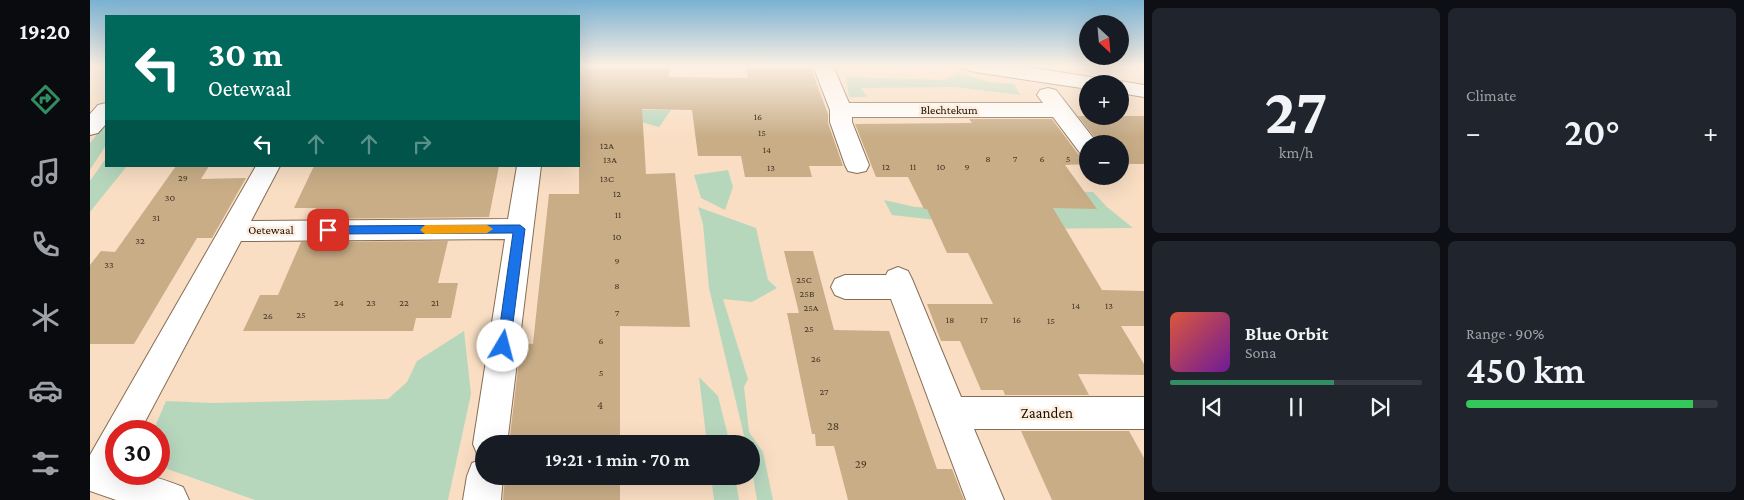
<!DOCTYPE html>
<meta charset="utf-8">
<style>
:root{--surface:#171b24;--page:#20242c;--text:#f1f3f6;--muted:#9ea1a6;--line:#363941;--accent:#328d63}
body{margin:0;font-family:"Crimson Pro",serif;background:var(--page);color:var(--text);height:100vh;display:flex;flex-direction:column;font-size:19px;white-space:nowrap}
*{box-sizing:border-box;margin:0}
p{font-size:16px;color:var(--muted)}
.icon{flex:none;width:28px;height:28px;fill:none;stroke:currentColor;stroke-width:2;stroke-linecap:round;stroke-linejoin:round}
.map{position:relative;flex:1;overflow:hidden}
.details{display:flex;flex-direction:column;gap:8px;padding:8px;background:#0d0f14;width:600px}
.details>*{flex:none}
.banner{position:absolute;left:15px;top:15px;width:475px;height:152px;border-radius:0px;box-shadow:0 5px 20px #0002;background:#00695c;color:#fff;overflow:hidden}
.needle{width:32px;rotate:154deg}
.tools{position:absolute;left:989px;top:15px;display:grid;gap:10px}
.tools a{display:grid;place-items:center;width:50px;height:50px;border-radius:50%;background:var(--surface);box-shadow:0 5px 20px #0002;font-size:25px}
.speed{position:absolute;left:15px;top:420px;display:flex;gap:10px;font-size:25px;font-weight:700;text-align:center}
.speed>*{display:grid;place-content:center;width:65px;height:65px;border-radius:50%;background:var(--surface);box-shadow:0 5px 20px #0002;line-height:1}
.speed .limit{border:8px solid #d22;background:#fff;color:#111}
.pin{position:absolute;display:grid;place-items:center;width:42px;height:42px;color:#fff;margin:-21px;border-radius:10px;box-shadow:0 2px 8px #0006}
.me{position:absolute;width:55px;margin:-28px;rotate:8deg;stroke-linejoin:round;filter:drop-shadow(0 0 4px #0008)}
.turn{display:flex;align-items:center;gap:18px;height:105px;padding:0 20px;font-size:22px}
.turn .icon{width:65px;height:65px;stroke-width:2.5}
.turn b{display:block;font-size:35px;line-height:42px}
.lanes{display:flex;align-items:center;height:48px;padding:0 20px;background:#0003;justify-content:center;gap:25px;direction:ltr}
.lanes .off{opacity:.35}
.big{font-size:38px;font-weight:600;line-height:1.1}
.details .card{flex:1;display:flex;flex-direction:column;justify-content:center;gap:8px;min-width:0;padding:0 18px;border-radius:8px;background:var(--page)}
.details .dial{align-items:center;gap:0}
.dial b{font-size:65px;line-height:1}
.song{display:flex;align-items:center;gap:15px}
.cover{width:60px;height:60px;border-radius:8px;background:linear-gradient(135deg,hsl(10 70% 55%),hsl(280 70% 35%))}
.played{height:5px;border-radius:2px;background:linear-gradient(90deg,var(--accent) 65%,var(--line) 65%)}
.keys{display:flex;justify-content:space-around;direction:ltr}
.heat{display:flex;justify-content:space-between;align-items:center;font-size:28px;direction:ltr}
.charge{height:8px;border-radius:4px;background:linear-gradient(90deg,#34c759 90%,var(--line) 0)}
.details .tiles{flex:1;display:grid;gap:8px;grid-template-columns:repeat(2,1fr)}
.trip{position:absolute;left:385px;top:435px;width:285px;height:50px;border-radius:25px;background:var(--surface);box-shadow:0 5px 20px #0002;font-weight:600;line-height:50px;text-align:center}
main{display:flex;flex:1;min-height:0}
.dock{display:flex;flex-direction:column;width:90px;justify-content:space-around;align-items:center;background:#090b0e;color:var(--muted)}
.dock .icon{width:35px;height:35px}
.dock .current{color:var(--accent)}
.dock b{font-size:22px;color:var(--text)}
.map>svg:first-child{display:block}
.green{fill:#b7d7bd}
.building{fill:#c8ad87}
.lines{fill:none;stroke-linecap:round;stroke-linejoin:round}
.minor-casing{stroke:#866e56;stroke-width:2}
.minor{fill:#fff;fill-rule:evenodd}
.route{fill:#1a73e8;stroke:#114b97}
.slow{fill:#f59e0b}
.labels{text-anchor:middle;dominant-baseline:central;stroke-width:5;stroke-linejoin:round;paint-order:stroke}
.number-label{font-size:10px;fill:#463828}
.street-label{font-size:12px;fill:#1a1108;stroke:#feeddd}
.near-number-label{font-size:12px;fill:#463828}
.near-street-label{font-size:15px;fill:#1a1108;stroke:#feeddd}
</style>
<main>
<nav class="dock">
<b>19:20</b>
<svg class="icon current" aria-label="directions" viewBox="0 0 24 24"><path d="M12 3l9 9-9 9-9-9zM9 14v-3h6M13 9l2 2-2 2"/></svg>
<svg class="icon" aria-label="music" viewBox="0 0 24 24"><path d="M9 18V5l10-2v13"/><circle cx="6" cy="18" r="3"/><circle cx="16" cy="16" r="3"/></svg>
<svg class="icon" aria-label="phone" viewBox="0 0 24 24"><path d="M5 4h4l2 5-3 2q2 4 5 5l2-3 5 2v4C11 20 4 13 5 4z"/></svg>
<svg class="icon" aria-label="climate" viewBox="0 0 24 24"><path d="M12 3v18M4 7l16 10M4 17L20 7"/></svg>
<svg class="icon" aria-label="car" viewBox="0 0 24 24"><path d="M5 17H2v-5l4-1 3-4h7l3 4 3 1v5h-3M9 17h6M6 11h13"/><circle cx="7" cy="17" r="2"/><circle cx="17" cy="17" r="2"/></svg>
<svg class="icon" aria-label="filters" viewBox="0 0 24 24"><path d="M4 7h16M4 17h16"/><circle cx="9" cy="7" r="2"/><circle cx="15" cy="17" r="2"/></svg>
</nav>
<div class="map">
<svg width="1054" height="500" viewBox="0 0 1054 500">
<rect width="100%" height="100%" fill="#f9dec3"/>
<path class="green" d="M 869,73 L 899,82 L 924,84 L 930,95 L 865,87 L 771,88 L 777,97 L 759,97 L 756,77 L 855,80 Z
M 489,109 L 581,110 L 569,127 L 530,116 L 489,113 Z
M 16,123 L 16,145 L 0,170 L 0,143 Z
M 16,158 L 16,166 L 37,166 L 0,212 L 0,181 Z
M 638,170 L 643,187 L 635,210 L 611,198 L 604,175 Z
M 935,190 L 1003,192 L 1017,207 L 1043,228 L 924,229 L 802,215 L 794,200 L 825,207 L 947,214 Z
M 608,207 L 666,228 L 678,280 L 687,288 L 662,302 L 633,299 L 658,379 L 654,387 L 659,432 L 673,452 L 683,500 L 667,500 L 661,464 L 661,444 L 656,444 L 619,288 L 613,224 Z
M 374,331 L 381,394 L 358,500 L 165,500 L 69,466 L 69,431 L 63,431 L 76,401 L 123,403 L 298,399 L 317,382 L 327,361 Z
M 609,377 L 628,396 L 640,444 L 617,444 Z
M 621,476 L 645,476 L 649,500 L 624,500 Z"/>
<path class="building" d="M 489,66 L 579,66 L 579,77 L 658,78 L 655,66 L 720,66 L 738,114 L 738,123 L 753,166 L 719,166 L 722,177 L 655,177 L 651,156 L 608,156 L 602,110 L 552,109 L 556,174 L 585,173 L 600,327 L 530,326 L 530,444 L 419,444 L 431,343 L 443,344 L 459,194 L 489,194 Z
M 988,116 L 1054,116 L 1054,164 L 1030,164 L 1030,144 L 1010,144 Z
M 879,119 L 962,119 L 988,154 L 998,157 L 998,164 L 975,165 L 1007,209 L 963,208 L 1012,290 L 1054,291 L 1054,326 L 1031,326 L 1054,364 L 1054,375 L 988,374 L 999,395 L 915,395 L 913,390 L 891,390 L 870,341 L 851,341 L 837,304 L 903,304 L 878,253 L 857,253 L 837,209 L 834,209 L 818,177 L 786,177 L 765,124 L 882,123 Z
M 86,166 L 119,166 L 111,179 L 156,178 L 122,238 L 107,238 L 44,344 L 0,344 L 0,265 L 11,251 L 25,252 Z
M 224,166 L 409,166 L 399,217 L 221,219 L 226,208 L 204,208 Z
M 358,241 L 348,283 L 368,283 L 361,318 L 326,318 L 323,331 L 153,331 L 170,295 L 188,295 L 211,242 Z
M 694,251 L 723,251 L 744,330 L 799,331 L 847,469 L 862,469 L 874,500 L 758,500 L 744,446 L 726,446 L 725,434 L 722,434 L 697,313 L 709,313 Z
M 931,431 L 1039,431 L 1054,458 L 1054,500 L 962,500 Z
M 415,476 L 530,476 L 530,500 L 413,500 Z"/>
<g class="lines">
<defs>
<path id="minor" d="M 723,66 L 743,66 L 759,103 L 953,103 L 947,95 L 950,90 L 958,88 L 966,90 L 1008,144 L 998,144 L 998,155 L 990,153 L 963,117 L 762,117 L 762,122 L 779,165 L 776,171 L 767,173 L 758,171 L 755,165 L 740,122 L 740,110 Z
M 875,66 L 931,66 L 1007,78 L 1014,80 L 1017,84 L 998,84 L 998,89 L 885,72 L 878,70 Z
M 1030,81 L 1054,85 L 1054,97 L 1030,93 L 1030,84 L 1022,84 Z
M 16,103 L 16,124 L 8,133 L 0,135 L 0,114 L 8,105 Z
M 166,166 L 190,166 L 161,221 L 418,219 L 427,166 L 451,166 L 417,444 L 394,444 L 394,476 L 413,476 L 411,500 L 373,500 L 377,476 L 382,463 L 393,459 L 388,456 L 383,444 L 415,239 L 151,241 L 50,431 L 26,431 L 26,474 C 55,474 66,476 93,487 L 99,500 L 26,500 L 0,491 L 0,455 Z
M 808,267 L 818,271 L 822,279 L 871,397 L 1054,397 L 1054,429 L 884,429 L 914,500 L 876,500 L 801,299 L 755,299 L 745,295 L 741,287 L 745,279 L 755,275 L 796,275 L 798,271 Z"/>
</defs>
<use href="#minor" class="minor-casing"/>
<use href="#minor" class="minor"/>
</g>
<linearGradient id="sky" x2="0" y2="1"><stop stop-color="#79b1d2"/><stop offset="0.48" stop-color="#fcf0e4"/><stop offset="1" stop-color="#fcf0e4" stop-opacity="0"/></linearGradient>
<rect width="1054" height="137" fill="url(#sky)"/>
<path class="route" d="M 430,225 L 435,229 L 420,346 L 418,350 L 413,352 L 409,350 L 407,346 L 423,233 L 238,234 L 232,230 L 238,226 Z"/>
<path class="slow" d="M 335,225 L 397,225 L 403,229 L 397,233 L 335,234 L 330,230 Z"/>
<g class="labels">
<g class="number-label">
<text x="668" y="116">16</text>
<text x="672" y="132">15</text>
<text x="517" y="145">12A</text>
<text x="677" y="149">14</text>
<text x="898" y="158">8</text>
<text x="925" y="158">7</text>
<text x="952" y="158">6</text>
<text x="978" y="158">5</text>
<text x="520" y="159">13A</text>
<text x="796" y="166">12</text>
<text x="823" y="166">11</text>
<text x="851" y="166">10</text>
<text x="877" y="166">9</text>
<text x="681" y="167">13</text>
<text x="93" y="177">29</text>
<text x="517" y="178">13C</text>
<text x="527" y="193">12</text>
<text x="80" y="197">30</text>
<text x="528" y="214">11</text>
<text x="66" y="217">31</text>
<text x="527" y="236">10</text>
<text x="50" y="240">32</text>
<text x="527" y="260">9</text>
<text x="19" y="264">33</text>
<text x="714" y="279">25C</text>
<text x="527" y="285">8</text>
<text x="717" y="293">25B</text>
<text x="249" y="302">24</text>
<text x="281" y="302">23</text>
<text x="314" y="302">22</text>
<text x="345" y="302">21</text>
<text x="986" y="305">14</text>
<text x="1019" y="305">13</text>
<text x="721" y="307">25A</text>
<text x="527" y="312">7</text>
<text x="211" y="314">25</text>
<text x="178" y="315">26</text>
<text x="860" y="319">18</text>
<text x="894" y="319">17</text>
<text x="927" y="319">16</text>
<text x="961" y="320">15</text>
<text x="719" y="328">25</text>
<text x="511" y="340">6</text>
<text x="726" y="358">26</text>
<text x="511" y="372">5</text>
<text x="734" y="391">27</text>
</g>
<g class="street-label">
<text x="859" y="110">Blechtekum</text>
<text x="181" y="230">Oetewaal</text>
</g>
<g class="near-number-label">
<text x="510" y="405">4</text>
<text x="743" y="426">28</text>
<text x="771" y="464">29</text>
</g>
<g class="near-street-label">
<text x="957" y="413">Zaanden</text>
</g>
</g>
</svg>
<div class="tools">
<a><svg class="needle" viewBox="-14 -14 28 28"><path d="M0-13l5 13h-10z" fill="#e53935"/><path d="M0 13l5-13h-10z" fill="#9ea1a6"/></svg></a>
<a>+</a>
<a>−</a>
</div>
<div class="speed"><div class="limit">30</div></div>
<div class="pin" style="left:238px;top:230px;background:#d93025"><svg class="icon" aria-label="arrive" viewBox="0 0 24 24"><path d="M6 21V4h12l-3 4 3 4H6"/></svg></div>
<svg class="me" style="left:413px;top:346px" viewBox="-20 -20 40 40"><circle r="19" fill="#fff"/><path d="M0-13L10 11 0 6-10 11z" fill="#1a73e8"/></svg>
<div class="trip">19:21 · 1 min · 70 m</div>
<div class="banner">
<div class="turn"><svg class="icon" aria-label="left" viewBox="0 0 24 24"><path d="M17 20v-9H6M10 6l-5 5 5 5"/></svg><div><b>30 m</b>Oetewaal</div></div>
<div class="lanes"><svg class="icon" aria-label="left" viewBox="0 0 24 24"><path d="M17 20v-9H6M10 6l-5 5 5 5"/></svg><svg class="icon off" aria-label="ahead" viewBox="0 0 24 24"><path d="M12 20V5M6 11l6-6 6 6"/></svg><svg class="icon off" aria-label="ahead" viewBox="0 0 24 24"><path d="M12 20V5M6 11l6-6 6 6"/></svg><svg class="icon off" aria-label="right" viewBox="0 0 24 24"><path d="M7 20v-9h11M14 6l5 5-5 5"/></svg></div>
</div>
</div>
<section class="details">
<div class="tiles">
<div class="card dial"><b>27</b><p>km/h</p></div>
<div class="card"><p>Climate</p>
<div class="heat"><a>−</a><b class="big">20°</b><a>+</a></div>
</div>
<div class="card">
<div class="song"><i class="cover"></i><div><b>Blue Orbit</b><p>Sona</p></div></div>
<div class="played"></div>
<div class="keys"><svg class="icon" aria-label="previous" viewBox="0 0 24 24"><path d="M18 5L8 12l10 7zM5 5v14"/></svg><svg class="icon" aria-label="pause" viewBox="0 0 24 24"><path d="M8 5v14M16 5v14"/></svg><svg class="icon" aria-label="next" viewBox="0 0 24 24"><path d="M6 5l10 7-10 7zM19 5v14"/></svg></div>
</div>
<div class="card"><p>Range · 90%</p><b class="big">450 km</b><div class="charge"></div></div>
</div>
</section>
</main>
